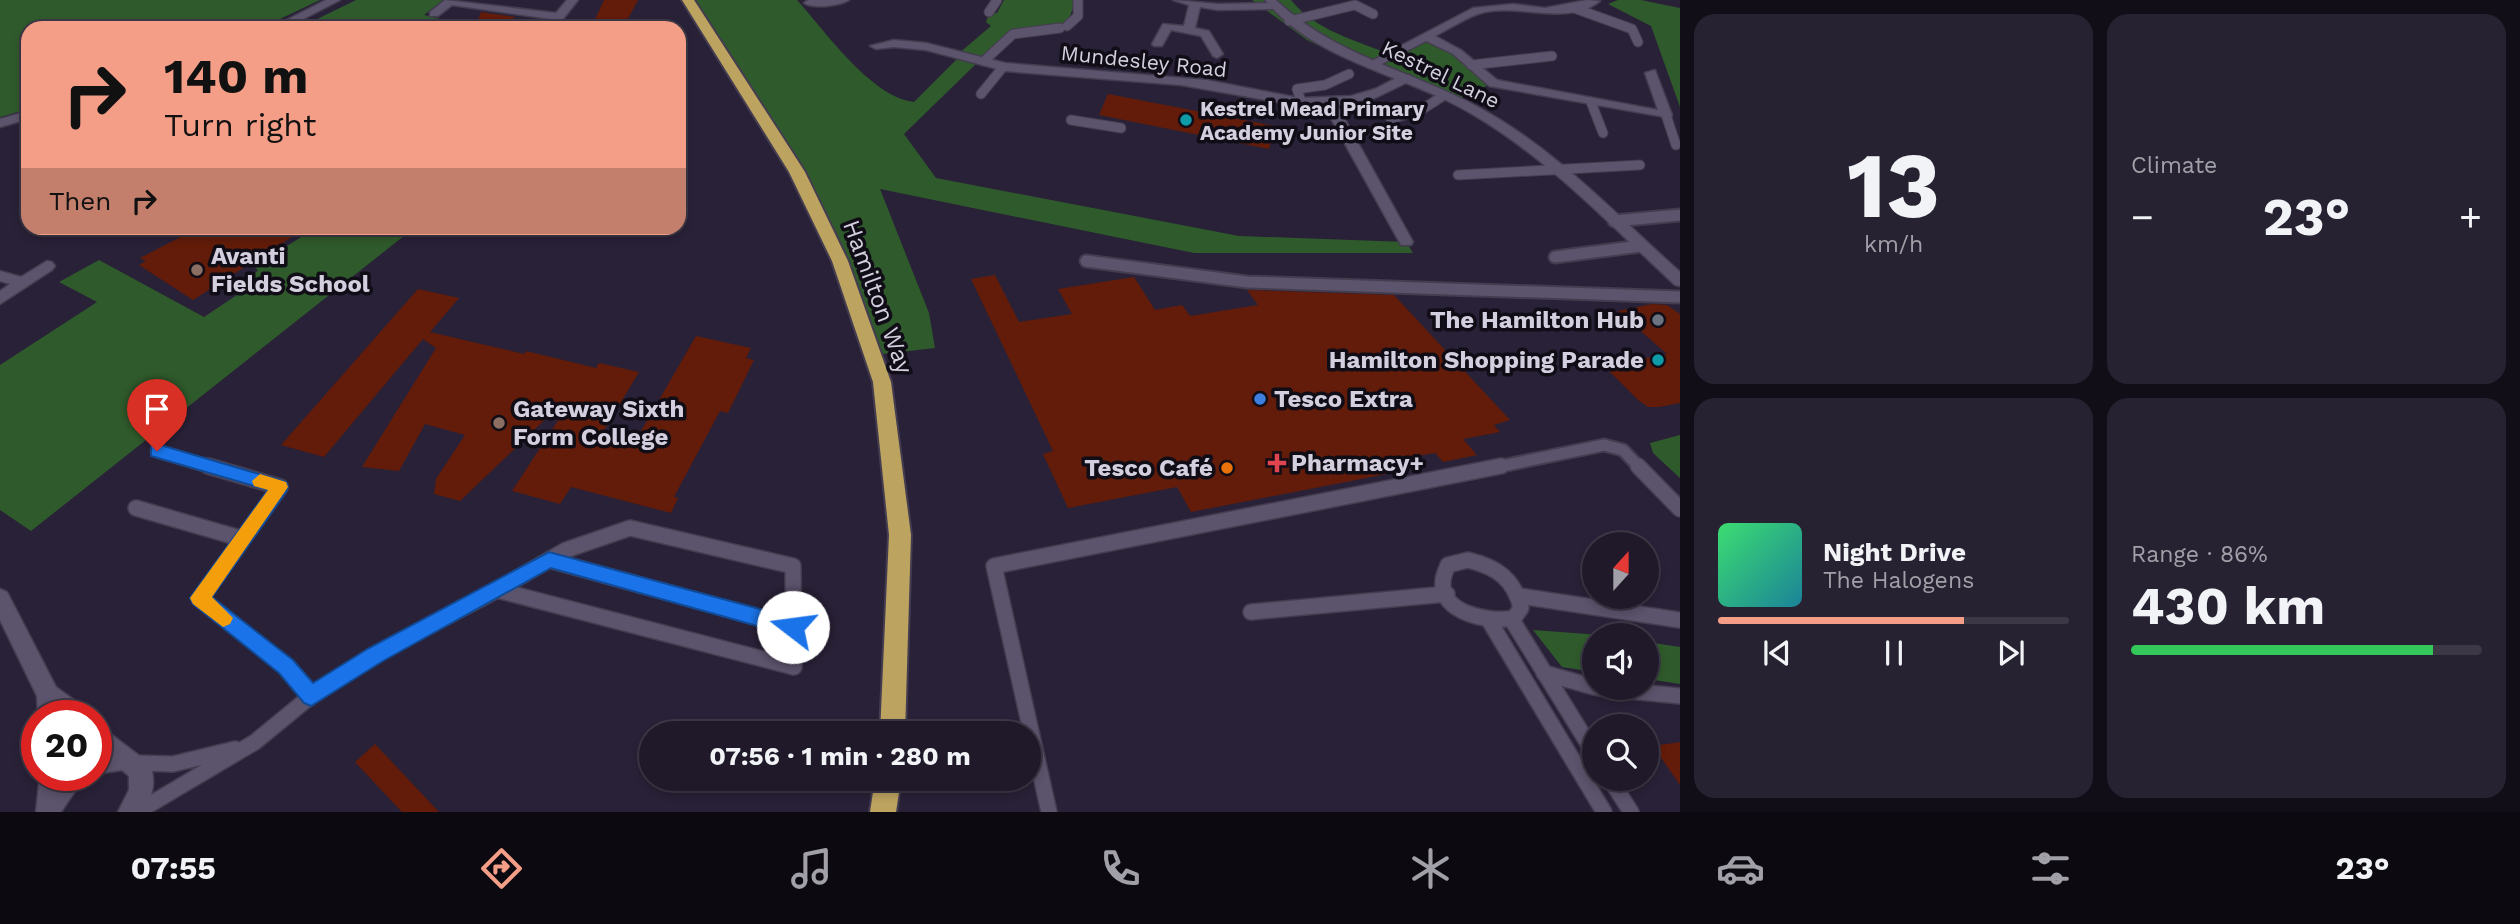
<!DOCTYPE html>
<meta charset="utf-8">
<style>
:root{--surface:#1f1929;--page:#272231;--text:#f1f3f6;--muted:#a1a0a8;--line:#3c3846;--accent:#f49e87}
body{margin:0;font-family:"Work Sans",sans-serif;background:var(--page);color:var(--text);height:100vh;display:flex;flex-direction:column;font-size:26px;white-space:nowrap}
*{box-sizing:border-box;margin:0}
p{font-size:23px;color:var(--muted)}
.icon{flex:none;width:38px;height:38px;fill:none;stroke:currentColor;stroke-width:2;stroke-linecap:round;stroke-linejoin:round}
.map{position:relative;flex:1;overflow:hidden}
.panel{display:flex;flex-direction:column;gap:14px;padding:14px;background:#110e17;width:840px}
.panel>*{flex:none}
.guide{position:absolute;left:21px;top:21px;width:665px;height:214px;border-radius:21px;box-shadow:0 4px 10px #0003,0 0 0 2px var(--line);background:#f49e87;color:#111;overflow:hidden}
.needle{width:46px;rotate:21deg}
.controls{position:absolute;left:1582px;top:532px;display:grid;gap:14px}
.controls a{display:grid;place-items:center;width:77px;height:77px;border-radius:50%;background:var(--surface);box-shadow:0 4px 10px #0003,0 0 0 2px var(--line);font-size:35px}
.speed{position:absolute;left:21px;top:700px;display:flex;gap:14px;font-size:35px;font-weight:700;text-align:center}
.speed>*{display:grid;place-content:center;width:91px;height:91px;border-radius:50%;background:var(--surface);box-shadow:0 4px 10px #0003,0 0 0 2px var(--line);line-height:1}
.speed .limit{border:10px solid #d22;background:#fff;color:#111}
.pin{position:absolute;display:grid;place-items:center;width:60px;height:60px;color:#fff;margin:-72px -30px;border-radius:50% 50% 50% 0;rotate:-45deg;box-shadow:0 0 7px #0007}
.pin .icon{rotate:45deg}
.me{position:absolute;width:77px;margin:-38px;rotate:285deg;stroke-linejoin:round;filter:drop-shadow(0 0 5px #0008)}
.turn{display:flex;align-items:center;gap:24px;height:147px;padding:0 28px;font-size:32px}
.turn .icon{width:91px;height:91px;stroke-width:2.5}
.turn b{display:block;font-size:49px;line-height:60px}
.then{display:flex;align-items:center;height:66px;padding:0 28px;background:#0003;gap:14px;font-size:26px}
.big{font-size:52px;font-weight:700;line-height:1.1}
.panel .card{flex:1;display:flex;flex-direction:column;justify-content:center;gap:10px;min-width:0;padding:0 24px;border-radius:21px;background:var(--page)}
.panel .dial{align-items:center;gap:0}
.dial b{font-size:91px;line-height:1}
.song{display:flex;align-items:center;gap:21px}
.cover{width:84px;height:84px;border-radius:10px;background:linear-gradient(135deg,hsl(140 70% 55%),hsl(190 70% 35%))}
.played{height:7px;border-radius:4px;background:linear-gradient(90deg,var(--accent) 70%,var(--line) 70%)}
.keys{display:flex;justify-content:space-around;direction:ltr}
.heat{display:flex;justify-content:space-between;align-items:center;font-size:38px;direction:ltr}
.charge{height:10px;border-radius:5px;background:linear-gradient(90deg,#34c759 86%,var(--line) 0)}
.panel .tiles{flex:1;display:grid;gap:14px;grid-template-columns:repeat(2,1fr)}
.trip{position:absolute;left:639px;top:721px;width:402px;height:70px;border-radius:35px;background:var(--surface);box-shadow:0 4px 10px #0003,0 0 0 2px var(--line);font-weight:700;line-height:70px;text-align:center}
.tabs{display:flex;height:112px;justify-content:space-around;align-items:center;background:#0c0a10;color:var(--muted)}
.tabs .icon{width:49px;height:49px}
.tabs .selected{color:var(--accent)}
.tabs b{font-size:32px;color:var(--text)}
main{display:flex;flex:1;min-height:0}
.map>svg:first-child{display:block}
.green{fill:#2f5a2b}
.building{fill:#621c09}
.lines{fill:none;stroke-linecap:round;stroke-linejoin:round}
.service-far2-casing{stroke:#443d50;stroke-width:11}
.service-far1-casing{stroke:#443d50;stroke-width:15}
.service-casing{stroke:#443d50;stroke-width:18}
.minor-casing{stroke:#443d50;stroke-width:3}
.tertiary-casing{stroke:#443d50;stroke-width:3}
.trunk-casing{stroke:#443d50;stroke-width:4}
.service-far2{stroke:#5c536c;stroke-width:9}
.service-far1{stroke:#5c536c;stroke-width:11}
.service{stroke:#5c536c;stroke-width:15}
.minor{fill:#5c536c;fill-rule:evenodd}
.tertiary{fill:#5c536c;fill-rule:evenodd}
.trunk{fill:#bda360;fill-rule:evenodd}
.route{fill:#1a73e8;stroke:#114b97;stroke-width:2}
.slow{fill:#f59e0b}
.culture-dot{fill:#0f9aa8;stroke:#100d17;stroke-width:2.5}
.education-dot{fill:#8d6e63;stroke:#100d17;stroke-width:2.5}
.worship-dot{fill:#6b7280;stroke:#100d17;stroke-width:2.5}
.shop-dot{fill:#3f7fe0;stroke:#100d17;stroke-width:2.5}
.health-dot{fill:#e0444e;stroke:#100d17;stroke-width:2.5}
.food-dot{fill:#e8710a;stroke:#100d17;stroke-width:2.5}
.labels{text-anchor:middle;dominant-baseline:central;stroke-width:7;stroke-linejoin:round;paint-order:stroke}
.far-street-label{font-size:21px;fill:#d4cfde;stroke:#100d17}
.far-poi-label{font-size:21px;font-weight:bold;fill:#d4cfde;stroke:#100d17;text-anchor:start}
.poi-label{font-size:24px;font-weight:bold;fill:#d4cfde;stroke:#100d17;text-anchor:start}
.street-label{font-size:24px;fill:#d4cfde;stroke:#100d17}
</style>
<main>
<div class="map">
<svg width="1680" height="812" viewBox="0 0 1680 812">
<rect width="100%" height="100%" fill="#292137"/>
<path class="green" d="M 0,0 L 320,0 L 261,28 L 28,28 L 28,109 L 0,117 Z
M 356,0 L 443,0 L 424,15 L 461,24 L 458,26 L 463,28 L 299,28 Z
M 688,0 L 797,0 C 825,31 871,97 914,102 L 960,56 L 979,61 L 904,134 L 936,178 L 1239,236 L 1406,242 L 1413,253 L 1194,253 L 880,189 L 929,313 L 935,348 L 883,354 L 781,146 Z
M 1004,0 L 1076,0 L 1067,24 L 1015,30 L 982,59 L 958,54 L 991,26 L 986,22 L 989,14 L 997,13 Z
M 1252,0 L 1291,0 C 1316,31 1356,40 1391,55 L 1361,66 L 1307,40 Z
M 1618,0 L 1641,0 L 1680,8 L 1680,107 L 1651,26 L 1608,4 Z
M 1429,37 L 1457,52 L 1493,83 L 1460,98 L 1381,64 Z
M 316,228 L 414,228 L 31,531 L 0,510 L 0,365 L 97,302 L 59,282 L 99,260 L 204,317 L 258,281 L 252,277 L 258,270 L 255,268 L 259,263 Z
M 1680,435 L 1680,478 L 1653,453 L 1650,443 Z
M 1533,630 L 1601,635 L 1594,635 L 1594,672 L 1562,667 Z
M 1647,642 L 1680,647 L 1680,684 L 1647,679 Z"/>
<path class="building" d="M 604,0 L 638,0 L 623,28 L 591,28 Z
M 481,12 L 515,17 L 503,28 L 475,28 Z
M 1108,94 L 1275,126 L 1269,149 L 1099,115 Z
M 198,228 L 306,228 L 193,300 L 139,265 L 146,261 L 140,258 Z
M 995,275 L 1019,322 L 1072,314 L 1058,289 L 1134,277 L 1155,310 L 1182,305 L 1190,316 L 1258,305 L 1247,290 L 1394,295 L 1510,420 L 1494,425 L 1500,432 L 1463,439 L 1477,455 L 1443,462 L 1435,453 L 1378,463 L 1386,474 L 1351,481 L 1191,512 L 1177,487 L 1068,508 L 1043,454 L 1053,451 L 971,279 Z
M 418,289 L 459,298 L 430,332 L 524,354 L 526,351 L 596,368 L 599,363 L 639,372 L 600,437 L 633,445 L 696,336 L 751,348 L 746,358 L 754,360 L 728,413 L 720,411 L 674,497 L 678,498 L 671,513 L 571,487 L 560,504 L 512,491 L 559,419 L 552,413 L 460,501 L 434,494 L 436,479 L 465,435 L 425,424 L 399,471 L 362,467 L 436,348 L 423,339 L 324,457 L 281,445 Z
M 1652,304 L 1667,305 L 1680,314 L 1680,403 L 1659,407 L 1648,407 L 1638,400 L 1604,366 L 1667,354 L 1618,311 Z
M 1680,742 L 1680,785 L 1653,746 Z
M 375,744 L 439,812 L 402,812 L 355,762 Z"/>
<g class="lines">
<defs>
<path id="service-far2" d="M 1574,8 L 1632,29 L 1638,42
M 989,12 L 997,0
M 1289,21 L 1355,5 L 1373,14
M 1067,26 L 1078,16 L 1078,0
M 984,61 L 1013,34 L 1060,28
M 1471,65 L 1552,56
M 981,94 L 1003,67
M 1301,101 L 1297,89 L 1325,85 L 1349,74
M 1591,102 L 1603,133
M 1666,115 L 1676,145
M 1391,119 L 1421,110 L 1443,96
M 1071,120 L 1121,128
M 1458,175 L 1640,165"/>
<path id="service-far1" d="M 1614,221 L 1680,215
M 1555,257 L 1641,246
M 1086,261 L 1247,282 L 1680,297
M 157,451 L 214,468
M 1492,468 L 1604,445 L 1623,450 L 1640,468"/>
<path id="service" d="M 208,466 L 280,487 L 200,599 L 286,667 L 311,696
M 1638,466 L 1680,509
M 136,508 L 243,539
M 630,528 L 793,566 L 794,667 L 497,590 L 566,550 Z
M 549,560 L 793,627
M 1468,560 C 1497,567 1514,579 1521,608 L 1514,618 C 1492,623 1439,614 1443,581 C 1443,576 1446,570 1448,565 Z
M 1520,596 L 1680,620
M 1251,612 L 1447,594
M 1512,620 L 1594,753
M 1490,622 L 1604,812
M 1544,673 L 1594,687
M 1599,688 L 1680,696
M 135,763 L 173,764 L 235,749
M 1610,779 L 1631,812
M 137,812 L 255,742 L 311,696 L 376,654 L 497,590
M 1049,812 L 994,566 L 1501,466"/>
<path id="minor" d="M 326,0 L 340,0 L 286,28 L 271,28 Z
M 445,0 L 556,13 L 567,0 L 578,0 L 556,28 L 544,28 L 551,19 L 452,5 L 438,16 L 430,16 L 430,12 Z
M 849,0 C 840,6 813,9 804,3 L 808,0 Z
M 1173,0 L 1218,4 L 1275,3 L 1280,6 L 1275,9 L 1218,10 L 1200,7 L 1195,28 L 1209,31 L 1223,54 L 1217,58 L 1213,56 L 1201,36 L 1171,30 L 1162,46 L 1154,46 L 1152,44 L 1163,24 L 1184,26 L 1189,5 Z
M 1587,0 L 1600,1 C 1565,28 1517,1 1478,14 C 1464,19 1449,29 1435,36 L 1461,50 L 1497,80 L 1658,110 L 1645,73 L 1655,70 L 1672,115 L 1671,118 L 1489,86 L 1453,54 L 1426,41 L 1376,67 L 1366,64 L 1473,8 L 1513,4 L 1545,8 Z
M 894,40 L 926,43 L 1005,63 L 1206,80 L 1299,98 L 1351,96 L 1375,89 L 1402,75 L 1410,75 L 1410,81 L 1375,98 L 1337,105 L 1413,242 L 1411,245 L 1401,245 L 1324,106 L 1284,103 L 1181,85 L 1005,71 L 926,50 L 894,47 L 876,49 L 870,46 Z
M 28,111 L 28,119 L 0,127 L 0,119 Z
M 47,261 L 52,262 L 55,266 L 52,270 L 0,304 L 0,291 L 10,284 L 0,281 L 0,271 L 21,277 Z
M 0,589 L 7,592 L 56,687 L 85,708 L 88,716 L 38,716 L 37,696 L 0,620 Z
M 96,723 L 149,763 C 157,780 153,796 143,812 L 118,812 L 129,790 L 129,776 L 122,770 L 96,774 Z
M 40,775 L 86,775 L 61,812 L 36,812 Z"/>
<path id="tertiary" d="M 1265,0 L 1276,0 C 1333,55 1410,70 1478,107 C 1555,148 1616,215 1680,272 L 1680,286 L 1675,285 C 1610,225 1549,159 1472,114 C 1405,74 1317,63 1265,0 Z"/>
<path id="trunk" d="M 682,0 L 694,0 L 805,172 L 848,261 L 891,382 L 911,535 L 905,733 L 880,733 L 889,535 L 873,382 L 832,261 L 789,172 Z
M 875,779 L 901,779 L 896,812 L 870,812 Z"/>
</defs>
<use href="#service-far2" class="service-far2-casing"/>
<use href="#service-far1" class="service-far1-casing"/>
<use href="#service" class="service-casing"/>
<use href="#minor" class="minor-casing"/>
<use href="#tertiary" class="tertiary-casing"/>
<use href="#trunk" class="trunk-casing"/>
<use href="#service-far2" class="service-far2"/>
<use href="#service-far1" class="service-far1"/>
<use href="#service" class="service"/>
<use href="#minor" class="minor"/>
<use href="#tertiary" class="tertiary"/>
<use href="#trunk" class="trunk"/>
</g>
<path class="route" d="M 157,444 L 286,482 L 288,487 L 286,492 L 212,597 L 293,660 L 313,683 L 369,648 L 549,552 L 793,618 L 800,621 L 803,627 L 800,633 L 793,636 L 551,568 L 383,661 L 311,706 L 304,703 L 279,673 L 193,604 L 190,598 L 268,490 L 151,456 L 151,446 Z"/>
<path class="slow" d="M 260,474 L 286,482 L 288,487 L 212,597 L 233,618 L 230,624 L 223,627 L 193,604 L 190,598 L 268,490 L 254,486 L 252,481 Z"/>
<g class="culture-dot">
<circle cx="1186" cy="120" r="7"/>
<circle cx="1658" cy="360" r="7"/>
</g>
<g class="education-dot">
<circle cx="197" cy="270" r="7"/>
<circle cx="499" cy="423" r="7"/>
</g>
<circle class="worship-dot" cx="1658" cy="320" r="7"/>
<circle class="shop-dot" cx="1260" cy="399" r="7"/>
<path class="health-dot" d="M1273.5 452.5h7v7h7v7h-7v7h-7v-7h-7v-7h7z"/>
<circle class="food-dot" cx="1227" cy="468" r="7"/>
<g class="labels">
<g class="far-street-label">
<text transform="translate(1144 61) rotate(6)">Mundesley Road</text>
<text transform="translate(1441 74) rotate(26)">Kestrel Lane</text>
</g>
<g class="far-poi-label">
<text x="1200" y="108">Kestrel Mead Primary<tspan x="1200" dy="24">Academy Junior Site</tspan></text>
</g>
<g class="poi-label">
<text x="211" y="256">Avanti<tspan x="211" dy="28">Fields School</tspan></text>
<text x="1644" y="320" text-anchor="end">The Hamilton Hub</text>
<text x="1644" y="360" text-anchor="end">Hamilton Shopping Parade</text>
<text x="1274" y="399">Tesco Extra</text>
<text x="513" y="409">Gateway Sixth<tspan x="513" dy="28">Form College</tspan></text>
<text x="1291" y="463">Pharmacy+</text>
<text x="1213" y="468" text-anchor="end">Tesco Café</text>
</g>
<g class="street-label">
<text transform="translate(878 297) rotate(70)">Hamilton Way</text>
</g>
</g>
</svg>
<div class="controls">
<a><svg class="needle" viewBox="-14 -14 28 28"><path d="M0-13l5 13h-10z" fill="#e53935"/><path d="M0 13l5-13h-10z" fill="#a1a0a8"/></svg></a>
<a><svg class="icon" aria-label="sound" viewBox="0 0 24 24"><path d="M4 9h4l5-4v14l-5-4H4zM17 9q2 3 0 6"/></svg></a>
<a><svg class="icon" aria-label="search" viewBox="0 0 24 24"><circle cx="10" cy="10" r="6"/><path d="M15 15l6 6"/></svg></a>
</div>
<div class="speed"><div class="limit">20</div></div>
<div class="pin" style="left:157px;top:451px;background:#d93025"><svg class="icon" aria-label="arrive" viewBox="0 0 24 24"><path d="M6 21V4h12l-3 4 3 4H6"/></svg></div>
<svg class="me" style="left:793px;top:627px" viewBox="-20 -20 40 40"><circle r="19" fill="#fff"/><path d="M0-13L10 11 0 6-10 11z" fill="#1a73e8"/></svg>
<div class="trip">07:56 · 1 min · 280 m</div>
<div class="guide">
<div class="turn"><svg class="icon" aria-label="right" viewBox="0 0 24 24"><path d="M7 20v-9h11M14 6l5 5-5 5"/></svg><div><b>140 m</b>Turn right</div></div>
<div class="then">Then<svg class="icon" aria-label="right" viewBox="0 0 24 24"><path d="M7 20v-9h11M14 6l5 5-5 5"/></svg></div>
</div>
</div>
<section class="panel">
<div class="tiles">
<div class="card dial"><b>13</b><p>km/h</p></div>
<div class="card"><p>Climate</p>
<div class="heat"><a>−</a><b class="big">23°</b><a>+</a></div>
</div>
<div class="card">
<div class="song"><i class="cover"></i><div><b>Night Drive</b><p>The Halogens</p></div></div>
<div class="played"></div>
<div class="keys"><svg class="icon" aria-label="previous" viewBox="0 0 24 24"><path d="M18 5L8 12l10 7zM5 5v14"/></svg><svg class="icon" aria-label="pause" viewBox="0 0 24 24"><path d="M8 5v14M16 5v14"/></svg><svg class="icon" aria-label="next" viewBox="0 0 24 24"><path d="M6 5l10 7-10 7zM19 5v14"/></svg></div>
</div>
<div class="card"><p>Range · 86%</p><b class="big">430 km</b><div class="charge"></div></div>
</div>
</section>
</main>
<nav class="tabs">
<b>07:55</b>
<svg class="icon selected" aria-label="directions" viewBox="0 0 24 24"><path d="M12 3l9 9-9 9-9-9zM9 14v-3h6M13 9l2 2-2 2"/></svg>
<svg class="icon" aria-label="music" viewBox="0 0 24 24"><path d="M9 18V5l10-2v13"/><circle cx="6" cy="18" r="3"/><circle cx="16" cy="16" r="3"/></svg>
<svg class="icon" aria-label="phone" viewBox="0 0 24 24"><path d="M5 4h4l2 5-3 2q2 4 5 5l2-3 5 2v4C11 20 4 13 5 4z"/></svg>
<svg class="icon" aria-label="climate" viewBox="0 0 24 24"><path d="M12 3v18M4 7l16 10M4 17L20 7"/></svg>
<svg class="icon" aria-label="car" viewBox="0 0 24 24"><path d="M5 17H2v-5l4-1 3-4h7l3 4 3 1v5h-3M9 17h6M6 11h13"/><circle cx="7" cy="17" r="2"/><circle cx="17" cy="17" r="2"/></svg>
<svg class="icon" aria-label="filters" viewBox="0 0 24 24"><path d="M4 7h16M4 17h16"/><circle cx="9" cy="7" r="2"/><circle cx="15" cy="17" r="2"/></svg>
<b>23°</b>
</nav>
